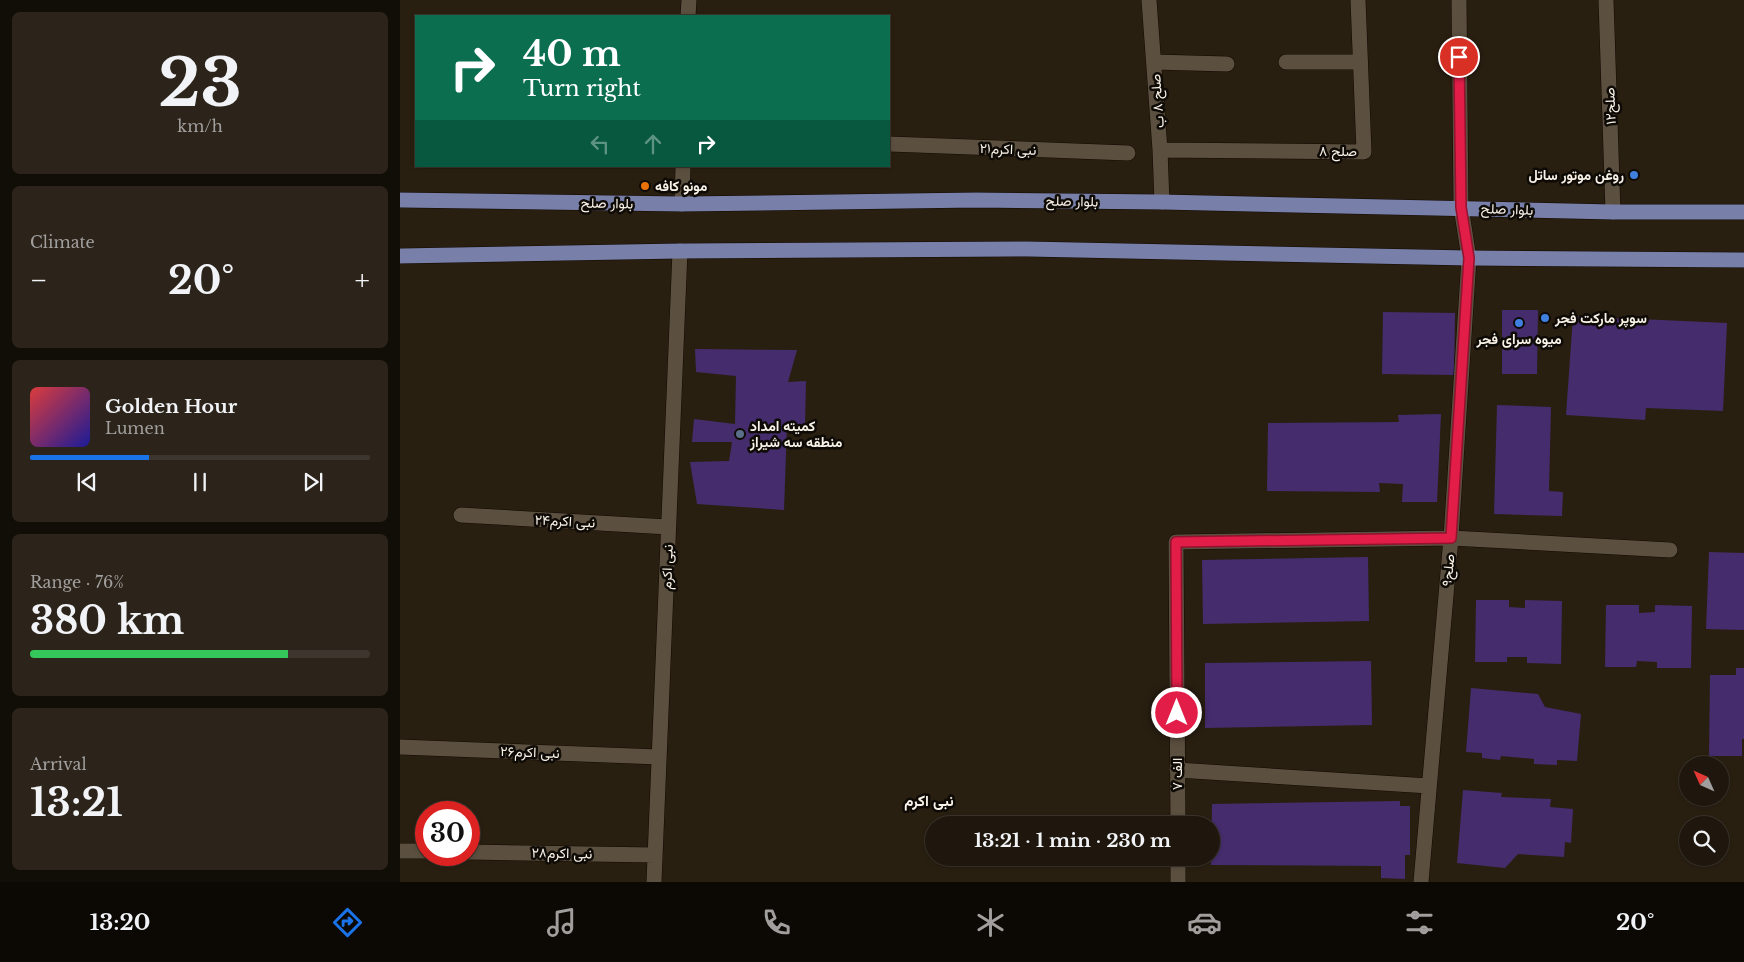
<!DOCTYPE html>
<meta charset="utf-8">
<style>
:root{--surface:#1f170d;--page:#2c241b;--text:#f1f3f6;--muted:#a19f9d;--line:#3c362e;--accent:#1a73e8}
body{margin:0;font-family:"Libre Baskerville",Vazirmatn,serif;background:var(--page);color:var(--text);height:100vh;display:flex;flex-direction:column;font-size:19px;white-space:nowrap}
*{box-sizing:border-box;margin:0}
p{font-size:16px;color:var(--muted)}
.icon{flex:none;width:28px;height:28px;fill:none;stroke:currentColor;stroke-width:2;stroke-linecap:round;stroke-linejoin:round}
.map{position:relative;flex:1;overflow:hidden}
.sheet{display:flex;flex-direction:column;gap:12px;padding:12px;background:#110d07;width:400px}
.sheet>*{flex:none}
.hud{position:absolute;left:15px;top:15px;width:475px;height:152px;border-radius:0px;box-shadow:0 1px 4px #0004,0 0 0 1px var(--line);background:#0b6e4f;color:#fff;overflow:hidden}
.needle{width:32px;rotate:315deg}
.buttons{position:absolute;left:1279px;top:756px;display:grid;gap:10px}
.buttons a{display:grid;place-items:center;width:50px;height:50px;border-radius:50%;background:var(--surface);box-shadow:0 1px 4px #0004,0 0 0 1px var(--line);font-size:25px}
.speed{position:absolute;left:15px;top:801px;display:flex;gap:10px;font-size:25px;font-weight:700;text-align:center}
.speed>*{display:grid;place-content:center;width:65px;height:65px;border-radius:50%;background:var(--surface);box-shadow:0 1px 4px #0004,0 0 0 1px var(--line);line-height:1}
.speed .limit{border:8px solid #d22;background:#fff;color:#111}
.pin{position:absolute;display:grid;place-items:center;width:42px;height:42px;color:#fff;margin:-21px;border:2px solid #fff;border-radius:50%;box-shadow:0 1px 5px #0007}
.me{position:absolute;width:55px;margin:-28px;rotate:0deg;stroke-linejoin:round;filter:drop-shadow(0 0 4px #0008)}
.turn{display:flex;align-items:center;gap:18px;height:105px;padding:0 25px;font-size:22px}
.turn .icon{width:65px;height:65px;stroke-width:2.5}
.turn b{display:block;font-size:35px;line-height:42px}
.lanes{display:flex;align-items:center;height:48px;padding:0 25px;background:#0003;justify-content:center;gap:25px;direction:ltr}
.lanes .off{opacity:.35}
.big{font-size:38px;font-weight:700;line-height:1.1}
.sheet .tile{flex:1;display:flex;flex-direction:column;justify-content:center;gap:8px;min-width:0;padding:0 18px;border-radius:8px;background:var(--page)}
.sheet .dial{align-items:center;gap:0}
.dial b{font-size:65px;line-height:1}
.song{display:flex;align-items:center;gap:15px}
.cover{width:60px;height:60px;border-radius:8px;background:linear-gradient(135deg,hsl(0 70% 55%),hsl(240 70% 35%))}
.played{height:5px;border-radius:2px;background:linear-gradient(90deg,var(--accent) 35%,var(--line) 35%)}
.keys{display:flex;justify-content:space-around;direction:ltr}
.heat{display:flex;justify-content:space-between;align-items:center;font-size:28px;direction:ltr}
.charge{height:8px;border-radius:4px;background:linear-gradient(90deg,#34c759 76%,var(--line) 0)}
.trip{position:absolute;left:525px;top:816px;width:295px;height:50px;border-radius:25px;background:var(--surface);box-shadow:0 1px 4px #0004,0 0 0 1px var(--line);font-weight:700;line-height:50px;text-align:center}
.menu{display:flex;height:80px;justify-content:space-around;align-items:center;background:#0c0905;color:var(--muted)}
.menu .icon{width:35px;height:35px}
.menu .current{color:var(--accent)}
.menu b{font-size:22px;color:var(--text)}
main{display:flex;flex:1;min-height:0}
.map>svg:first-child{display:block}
.building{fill:#452c6c}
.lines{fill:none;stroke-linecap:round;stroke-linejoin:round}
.minor-casing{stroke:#120800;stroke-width:16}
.major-casing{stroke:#120800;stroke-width:16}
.minor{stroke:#5b4f3f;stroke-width:15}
.major{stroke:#7880aa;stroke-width:15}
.route-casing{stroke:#92132f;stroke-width:12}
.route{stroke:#e11d48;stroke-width:9}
.shop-dot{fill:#3f7fe0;stroke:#0e0a05;stroke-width:2}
.food-dot{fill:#e8710a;stroke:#0e0a05;stroke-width:2}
.service-dot{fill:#5c6f8a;stroke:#0e0a05;stroke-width:2}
.labels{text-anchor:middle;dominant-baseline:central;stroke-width:5;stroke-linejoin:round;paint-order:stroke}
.street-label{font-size:14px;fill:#f9f2e8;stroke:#0e0a05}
.poi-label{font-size:14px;font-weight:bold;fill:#f9f2e8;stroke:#0e0a05;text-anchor:start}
.neighbourhood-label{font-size:15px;font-weight:bold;fill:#f9f2e8;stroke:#0e0a05}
</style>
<main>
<section class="sheet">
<div class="tile dial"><b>23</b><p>km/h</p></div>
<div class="tile"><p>Climate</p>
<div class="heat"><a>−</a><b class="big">20°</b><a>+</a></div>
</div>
<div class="tile">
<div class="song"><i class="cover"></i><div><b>Golden Hour</b><p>Lumen</p></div></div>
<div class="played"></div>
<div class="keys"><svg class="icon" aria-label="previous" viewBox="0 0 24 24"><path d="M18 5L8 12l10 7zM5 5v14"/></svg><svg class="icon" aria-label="pause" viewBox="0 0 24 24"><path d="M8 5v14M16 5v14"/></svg><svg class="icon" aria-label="next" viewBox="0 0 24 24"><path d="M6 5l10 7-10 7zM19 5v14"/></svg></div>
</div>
<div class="tile"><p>Range · 76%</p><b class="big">380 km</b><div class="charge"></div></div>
<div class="tile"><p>Arrival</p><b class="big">13:21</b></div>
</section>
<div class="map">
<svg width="1344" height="882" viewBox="0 0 1344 882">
<rect width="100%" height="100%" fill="#291f11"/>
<path class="building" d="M 1102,310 L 1138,310 L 1137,374 L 1102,374 Z
M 983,312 L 1055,313 L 1054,375 L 982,374 Z
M 1173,316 L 1327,323 L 1323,411 L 1246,408 L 1245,420 L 1166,415 Z
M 295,349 L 397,350 L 388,382 L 406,381 L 405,425 L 387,426 L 384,510 L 297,504 L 290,462 L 329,461 L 332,442 L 292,442 L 294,419 L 335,424 L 336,376 L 296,372 Z
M 1097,405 L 1151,407 L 1149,491 L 1163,492 L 1162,516 L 1094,514 Z
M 1041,414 L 1037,502 L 1002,502 L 1003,484 L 979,483 L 980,492 L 867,491 L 868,423 L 999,422 L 998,415 Z
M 1309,552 L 1344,553 L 1344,630 L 1306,629 Z
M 968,557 L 969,621 L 803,624 L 802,560 Z
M 1076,600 L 1109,600 L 1109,607 L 1125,608 L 1125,600 L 1162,601 L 1161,664 L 1127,663 L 1127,657 L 1107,657 L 1107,662 L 1075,662 Z
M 1206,605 L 1239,605 L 1239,613 L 1255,612 L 1255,605 L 1292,606 L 1291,668 L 1257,668 L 1257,662 L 1237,661 L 1236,667 L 1205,667 Z
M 971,661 L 972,725 L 805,728 L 805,663 Z
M 1336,668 L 1344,668 L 1344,739 L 1342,739 L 1342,756 L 1309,756 L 1310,675 L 1336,675 Z
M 1071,688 L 1138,694 L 1145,707 L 1181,714 L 1177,761 L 1157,760 L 1157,765 L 1134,764 L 1134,759 L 1101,756 L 1100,760 L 1082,758 L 1082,753 L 1066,752 Z
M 1063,790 L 1102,793 L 1101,797 L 1151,799 L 1150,807 L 1173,809 L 1171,843 L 1165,842 L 1164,857 L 1118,854 L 1105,868 L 1057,863 Z
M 1000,801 L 1000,806 L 1010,806 L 1010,855 L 1005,855 L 1005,879 L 981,878 L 981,866 L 811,865 L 812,804 Z"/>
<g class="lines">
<defs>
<path id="minor" d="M 749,0 L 760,150 L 762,202
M 1206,0 L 1213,212
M 288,16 L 289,0
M 754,62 L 827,64
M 886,62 L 960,62
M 489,144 L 728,153
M 760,150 L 964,152 L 958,0
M 282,204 L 283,166
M 61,515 L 268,527
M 0,747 L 259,757
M 777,770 L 1029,786
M 778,825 L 776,542 L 1051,538 L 1270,550
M 0,851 L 26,851
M 69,852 L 255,855
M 778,858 L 778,882
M 254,882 L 280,251
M 1021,882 L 1051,538 L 1069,258 L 1061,207 L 1059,0"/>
<path id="major" d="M 0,200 L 282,204 L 576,200 L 762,202 L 1213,212 L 1344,212
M 0,256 L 280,251 L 628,249 L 1069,258 L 1344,260"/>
</defs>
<use href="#minor" class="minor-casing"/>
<use href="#major" class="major-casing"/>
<use href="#minor" class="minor"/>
<use href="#major" class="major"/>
</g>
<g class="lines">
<defs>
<path id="route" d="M 777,713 L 776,542 L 1051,538 L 1069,258 L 1061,207 L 1059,57"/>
</defs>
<use href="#route" class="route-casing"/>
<use href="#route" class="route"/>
</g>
<g class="shop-dot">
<circle cx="1234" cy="175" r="5"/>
<circle cx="1145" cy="318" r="5"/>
<circle cx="1119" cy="323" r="5"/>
</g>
<circle class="food-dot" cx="245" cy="186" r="5"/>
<circle class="service-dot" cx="340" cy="434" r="5"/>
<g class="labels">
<g class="street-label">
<text transform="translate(757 101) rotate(-94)">صلح ۸ ب</text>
<text transform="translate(1210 106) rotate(-92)">صلح۱۲</text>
<text transform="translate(608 149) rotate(2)">نبی اکرم۲۱</text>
<text x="938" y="151">۸ صلح</text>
<text transform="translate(672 201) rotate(1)">بلوار صلح</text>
<text transform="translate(207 203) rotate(1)">بلوار صلح</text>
<text transform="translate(1107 209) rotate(2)">بلوار صلح</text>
<text transform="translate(165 521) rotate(3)">نبی اکرم۲۴</text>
<text transform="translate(267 567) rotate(-88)">نبی اکرم</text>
<text transform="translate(1048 570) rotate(-85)">صلح۹</text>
<text transform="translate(130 752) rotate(2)">نبی اکرم۲۶</text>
<text transform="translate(777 774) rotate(-90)">۷ الف</text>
<text transform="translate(162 853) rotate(1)">نبی اکرم۲۸</text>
</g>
<g class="poi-label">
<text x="1224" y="175" text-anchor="end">روغن موتور ساتل</text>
<text x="255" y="186">مونو کافه</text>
<text x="1155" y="318">سوپر مارکت فجر</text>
<text x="1119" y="339" text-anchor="middle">میوه سرای فجر</text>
<text x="350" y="426">کمیته امداد<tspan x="350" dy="16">منطقه سه شیراز</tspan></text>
</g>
<g class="neighbourhood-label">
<text x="529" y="800">نبی اکرم</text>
</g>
</g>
</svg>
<div class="buttons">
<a><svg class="needle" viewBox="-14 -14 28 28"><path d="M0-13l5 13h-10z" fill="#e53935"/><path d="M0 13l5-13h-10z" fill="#a19f9d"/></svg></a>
<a><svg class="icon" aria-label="search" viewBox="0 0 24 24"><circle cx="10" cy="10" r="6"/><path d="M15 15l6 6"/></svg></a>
</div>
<div class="speed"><div class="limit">30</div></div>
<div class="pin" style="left:1059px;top:57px;background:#d93025"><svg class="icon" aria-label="arrive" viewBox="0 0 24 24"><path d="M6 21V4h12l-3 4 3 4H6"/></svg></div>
<svg class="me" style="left:777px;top:713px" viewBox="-20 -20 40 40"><circle r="17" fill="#e11d48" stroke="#fff" stroke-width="3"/><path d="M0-11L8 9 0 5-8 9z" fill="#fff"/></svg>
<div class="trip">13:21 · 1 min · 230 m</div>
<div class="hud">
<div class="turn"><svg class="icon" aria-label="right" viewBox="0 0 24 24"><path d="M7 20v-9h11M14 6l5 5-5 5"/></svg><div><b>40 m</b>Turn right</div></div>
<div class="lanes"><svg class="icon off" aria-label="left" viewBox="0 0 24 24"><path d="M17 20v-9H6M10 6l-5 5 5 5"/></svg><svg class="icon off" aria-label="ahead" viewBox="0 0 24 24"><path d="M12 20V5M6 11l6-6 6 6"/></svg><svg class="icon" aria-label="right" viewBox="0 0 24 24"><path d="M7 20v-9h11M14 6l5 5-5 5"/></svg></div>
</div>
</div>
</main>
<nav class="menu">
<b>13:20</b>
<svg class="icon current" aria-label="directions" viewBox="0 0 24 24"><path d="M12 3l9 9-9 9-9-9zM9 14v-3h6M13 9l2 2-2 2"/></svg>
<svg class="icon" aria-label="music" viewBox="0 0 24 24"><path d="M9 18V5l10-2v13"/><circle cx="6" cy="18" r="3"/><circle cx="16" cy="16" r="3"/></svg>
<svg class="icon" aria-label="phone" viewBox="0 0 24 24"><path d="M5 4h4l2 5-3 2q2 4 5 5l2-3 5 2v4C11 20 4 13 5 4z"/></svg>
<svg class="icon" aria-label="climate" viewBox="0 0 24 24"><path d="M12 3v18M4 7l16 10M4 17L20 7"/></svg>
<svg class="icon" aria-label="car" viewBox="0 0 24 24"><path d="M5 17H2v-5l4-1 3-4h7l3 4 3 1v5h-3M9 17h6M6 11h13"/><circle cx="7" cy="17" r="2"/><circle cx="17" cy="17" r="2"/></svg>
<svg class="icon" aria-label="filters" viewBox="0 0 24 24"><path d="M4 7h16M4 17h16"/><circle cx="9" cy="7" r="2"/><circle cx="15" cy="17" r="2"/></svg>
<b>20°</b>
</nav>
